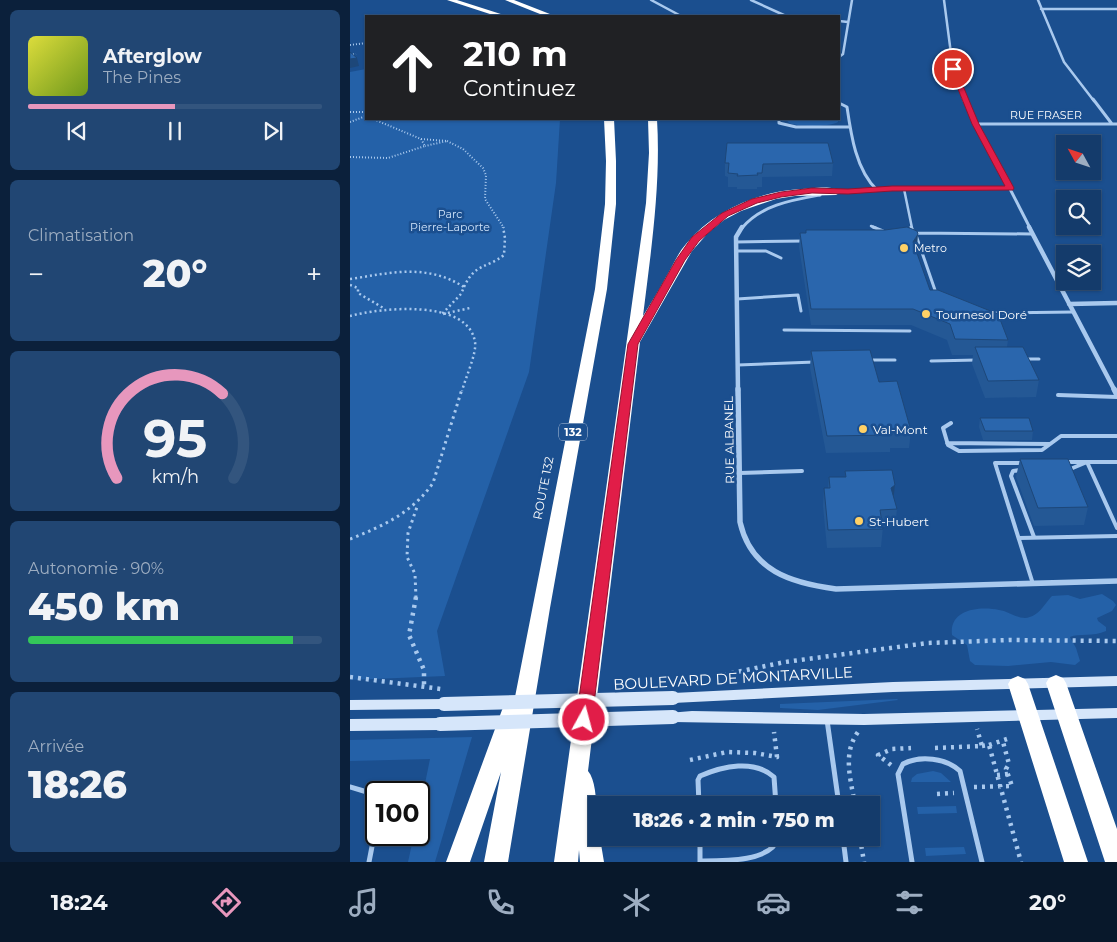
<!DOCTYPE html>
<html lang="fr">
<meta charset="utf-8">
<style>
:root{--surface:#143b6b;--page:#214673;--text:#f1f3f6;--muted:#9dadc1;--line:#33557e;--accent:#e797bd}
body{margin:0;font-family:Montserrat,sans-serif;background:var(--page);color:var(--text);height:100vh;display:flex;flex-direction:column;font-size:19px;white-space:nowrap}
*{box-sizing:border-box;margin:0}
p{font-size:16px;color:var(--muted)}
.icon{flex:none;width:28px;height:28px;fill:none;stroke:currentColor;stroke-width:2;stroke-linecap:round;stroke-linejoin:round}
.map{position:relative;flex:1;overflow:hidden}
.drawer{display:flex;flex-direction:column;gap:10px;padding:10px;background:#0b203b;width:350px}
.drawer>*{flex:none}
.hud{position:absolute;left:15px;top:15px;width:475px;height:105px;border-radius:0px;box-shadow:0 1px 4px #0004,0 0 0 1px var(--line);background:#202124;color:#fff;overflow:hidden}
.needle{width:32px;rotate:310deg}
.buttons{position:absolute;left:706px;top:135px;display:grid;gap:10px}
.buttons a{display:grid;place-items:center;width:45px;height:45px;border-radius:0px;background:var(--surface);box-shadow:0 1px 4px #0004,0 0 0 1px var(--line);font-size:25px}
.speed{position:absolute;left:15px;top:781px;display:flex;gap:10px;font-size:25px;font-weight:700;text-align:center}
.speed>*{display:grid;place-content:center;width:65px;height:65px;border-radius:50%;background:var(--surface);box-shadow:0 1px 4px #0004,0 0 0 1px var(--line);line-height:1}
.speed .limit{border:2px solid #111;border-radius:8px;background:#fff;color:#111}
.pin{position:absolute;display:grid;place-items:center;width:42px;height:42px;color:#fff;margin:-21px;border:2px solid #fff;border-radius:50%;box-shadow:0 1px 5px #0007}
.me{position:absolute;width:55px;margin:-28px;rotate:7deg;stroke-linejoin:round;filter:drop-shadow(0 0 4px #0008)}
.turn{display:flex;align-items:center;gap:18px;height:105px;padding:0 15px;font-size:22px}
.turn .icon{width:65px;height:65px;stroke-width:2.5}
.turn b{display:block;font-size:35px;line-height:42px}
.big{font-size:38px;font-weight:800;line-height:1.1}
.drawer .widget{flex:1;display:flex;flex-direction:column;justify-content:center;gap:8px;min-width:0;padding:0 18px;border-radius:8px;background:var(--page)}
.drawer .dial{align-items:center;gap:0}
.dial svg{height:130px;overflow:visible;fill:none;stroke:var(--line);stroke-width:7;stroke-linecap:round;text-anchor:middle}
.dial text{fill:var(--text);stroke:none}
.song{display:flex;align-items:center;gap:15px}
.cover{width:60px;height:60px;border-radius:8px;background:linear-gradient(135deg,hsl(60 70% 55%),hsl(80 70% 35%))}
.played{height:5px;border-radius:2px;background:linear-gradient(90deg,var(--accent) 50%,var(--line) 50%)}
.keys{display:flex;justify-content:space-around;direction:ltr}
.heat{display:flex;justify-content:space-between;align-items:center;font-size:28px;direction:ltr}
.charge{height:8px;border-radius:4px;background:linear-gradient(90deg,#34c759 90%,var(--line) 0)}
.trip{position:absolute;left:238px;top:796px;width:292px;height:50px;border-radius:0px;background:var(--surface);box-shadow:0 1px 4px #0004,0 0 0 1px var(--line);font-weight:800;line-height:50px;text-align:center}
.dock{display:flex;height:80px;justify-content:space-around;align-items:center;background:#08182b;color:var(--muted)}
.dock .icon{width:35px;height:35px}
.dock .active{color:var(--accent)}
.dock b{font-size:22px;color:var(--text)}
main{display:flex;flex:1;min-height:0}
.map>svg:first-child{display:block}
.green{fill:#2461a8}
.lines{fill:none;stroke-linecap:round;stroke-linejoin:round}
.path-far3{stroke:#a9c9ee;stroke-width:2;stroke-dasharray:1 2;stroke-linecap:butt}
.path-far2{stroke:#a9c9ee;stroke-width:2.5;stroke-dasharray:2 3;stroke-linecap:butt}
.path-far1{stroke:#a9c9ee;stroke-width:3;stroke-dasharray:2.5 4;stroke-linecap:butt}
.path{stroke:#a9c9ee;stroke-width:4.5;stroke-dasharray:3 5;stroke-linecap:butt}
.lane-far3{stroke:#a9c9ee;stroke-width:2.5}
.lane-far2{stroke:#a9c9ee;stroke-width:3}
.lane-far1{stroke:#a9c9ee;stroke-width:4}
.lane{stroke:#a9c9ee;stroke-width:5}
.street-far3{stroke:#a9c9ee;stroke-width:2.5}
.street-far2{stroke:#a9c9ee;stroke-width:3}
.street-far1{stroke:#a9c9ee;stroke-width:4.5}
.street{stroke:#a9c9ee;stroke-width:5.5}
.secondary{fill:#d6e6fa;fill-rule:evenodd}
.highway{fill:#fff;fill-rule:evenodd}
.secondary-bridge{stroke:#d6e6fa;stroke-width:14}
.wall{fill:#245895}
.shaded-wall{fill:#1d4779}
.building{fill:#2a66ad;stroke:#1d4779}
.route{fill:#e11d48;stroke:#92132f}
.poi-dot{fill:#ffd166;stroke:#1b4f8f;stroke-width:2}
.labels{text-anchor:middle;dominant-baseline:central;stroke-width:5;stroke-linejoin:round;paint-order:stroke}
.far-street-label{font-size:11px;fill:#fff;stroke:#1b4f8f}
.far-park-label{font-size:11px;fill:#cfe3fa;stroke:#1b4f8f}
.far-poi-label{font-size:11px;fill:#fff;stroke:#1b4f8f;text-anchor:start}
.shield{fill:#1b4f8f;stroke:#bbcadd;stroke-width:1}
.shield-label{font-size:11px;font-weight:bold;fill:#fff}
.poi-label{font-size:12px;fill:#fff;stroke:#1b4f8f;text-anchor:start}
.street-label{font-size:12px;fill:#fff;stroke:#1b4f8f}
.near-street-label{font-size:15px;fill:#fff;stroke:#1b4f8f}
</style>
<main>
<section class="drawer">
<div class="widget">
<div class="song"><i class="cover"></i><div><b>Afterglow</b><p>The Pines</p></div></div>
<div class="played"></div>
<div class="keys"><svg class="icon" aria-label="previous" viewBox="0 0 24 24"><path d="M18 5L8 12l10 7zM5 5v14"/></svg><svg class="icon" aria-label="pause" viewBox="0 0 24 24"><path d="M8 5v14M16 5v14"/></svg><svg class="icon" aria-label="next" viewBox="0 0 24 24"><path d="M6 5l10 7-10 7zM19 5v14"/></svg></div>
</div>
<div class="widget"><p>Climatisation</p>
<div class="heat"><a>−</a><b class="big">20°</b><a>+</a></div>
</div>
<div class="widget dial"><svg viewBox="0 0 100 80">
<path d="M14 69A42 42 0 1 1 86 69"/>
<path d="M14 69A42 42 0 0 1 79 17" stroke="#e797bd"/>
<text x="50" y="56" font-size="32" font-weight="700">95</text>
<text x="50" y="72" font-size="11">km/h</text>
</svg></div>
<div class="widget"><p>Autonomie · 90%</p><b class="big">450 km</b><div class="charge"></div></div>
<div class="widget"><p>Arrivée</p><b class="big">18:26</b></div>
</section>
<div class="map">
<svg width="767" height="862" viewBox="0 0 767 862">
<rect width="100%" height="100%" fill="#1b4f8f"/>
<path class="green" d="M 16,69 L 16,119 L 210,119 L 206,183 L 179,372 L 87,631 L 95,676 L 0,680 L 0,72 Z
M 436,119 L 488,119 L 488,122 C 479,127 449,127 439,123 Z
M 752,594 L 763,601 L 766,605 L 762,611 L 747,618 L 748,621 L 756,627 L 756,631 C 743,637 729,633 720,637 L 726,648 L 730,661 L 725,665 L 701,662 L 658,666 L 625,665 L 620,661 L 617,645 L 602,635 C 599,609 630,606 649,610 C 658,611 666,618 675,618 C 689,617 694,604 702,596 L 718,595 L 730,599 Z
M 547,699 L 548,700 L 468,710 L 430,708 L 430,704 Z
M 122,737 L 85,862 L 58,862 L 64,835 L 69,835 L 69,813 L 80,759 L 0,761 L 0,740 Z
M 583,771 L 591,773 L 601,782 L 561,782 L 562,778 L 567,774 Z
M 606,806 L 607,813 L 568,814 L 567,807 Z
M 614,847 L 616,854 L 576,856 L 575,848 Z"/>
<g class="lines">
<path class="path-far3" d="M 0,45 L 16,43
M 0,55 L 6,54
M 0,112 L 16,112
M 0,122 L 16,116
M 71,139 L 97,141 L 75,146
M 97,141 L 113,149 L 133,168 L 136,175 L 135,199 L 154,228
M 0,157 L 38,158 L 75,146 L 71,139 L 23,119"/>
<path class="path-far2" d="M 0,279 C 41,273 76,263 114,287 L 111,294 L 92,314
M 0,285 L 8,288 L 8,293 L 35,309
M 114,287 C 125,263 136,269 154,255 L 155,238 L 153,227
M 93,314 L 120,308
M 0,316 C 30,308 118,298 125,342 C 127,353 115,379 112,391"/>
<path class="path-far1" d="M 0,539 C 33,526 62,513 83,483 L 112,389
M 66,598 L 65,574 L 57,557 L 58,533 L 68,504"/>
<path class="path" d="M 66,597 L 59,635 L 74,670 L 74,687
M 0,677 L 91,689
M 326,683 L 353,679 L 435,662 L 578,643 L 659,640 L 767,641
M 639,745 L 657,739
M 632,746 L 639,745 L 671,862
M 585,748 L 632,746 L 627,729
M 340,760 L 377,752 L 405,753 L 427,757 L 424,732
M 541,765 L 528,755 L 542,749 L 561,748
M 647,775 L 658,774
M 624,787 L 662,786 L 656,769 L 659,764 L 653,742
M 587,794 L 604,793
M 505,805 C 501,780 492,754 508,732
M 510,838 L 514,862"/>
<path class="lane-far3" d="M 554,189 L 562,228
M 521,226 L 526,228"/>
<path class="lane-far2" d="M 523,227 L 533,231
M 561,227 L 567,238 L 586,293
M 565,233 L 682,234
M 386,242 L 454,241
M 386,251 L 416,251 L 431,258
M 387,299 L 448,295 L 451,311
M 641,313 L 723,312
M 434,330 L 560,331
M 676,359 L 689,359
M 520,360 L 545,360
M 581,361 L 627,360
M 388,365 L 465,362"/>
<path class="lane-far1" d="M 708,395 L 767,397
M 601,423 L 593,428 L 598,445 L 609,451 L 692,450 L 711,436 L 767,436
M 597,443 L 700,444
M 714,462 L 767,462
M 672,463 L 645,463 L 683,584
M 671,470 L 663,471 L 661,476 L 684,537
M 718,470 L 737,462 L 767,528
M 390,473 L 452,471
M 669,538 L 767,536"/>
<path class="lane" d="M 477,720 L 489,805
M 0,787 L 17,792 L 26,803
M 349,805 L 348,780 L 350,776 C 373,766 404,759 424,777 L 426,805
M 350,838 L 350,862
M 493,838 L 496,862
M 350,861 C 372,861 422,862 428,838
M 19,862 L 26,826
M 562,862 L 548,774 L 553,764 C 570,755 596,758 610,771 L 632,862"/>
<path class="street-far3" d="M 301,0 L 331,16
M 401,0 L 436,16
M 594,0 L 603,69 L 614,101
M 688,0 L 714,62 L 744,101
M 691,9 L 767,9
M 489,21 L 498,22
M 489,57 L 493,54 L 502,0"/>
<path class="street-far2" d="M 614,99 L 680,228
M 743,99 L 762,124
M 489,103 L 497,107 C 501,135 506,170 527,190
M 429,119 L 429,123 L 446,127 L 499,127
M 625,124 L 767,124
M 486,192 L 544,189 L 660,188
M 392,228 C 411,205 442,200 470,195"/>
<path class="street-far1" d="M 679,227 L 765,391
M 719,304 L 767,303
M 388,391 L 386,237 L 392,227"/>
<path class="street" d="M 388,389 L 390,522 C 401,571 441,583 486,589 L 767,581
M 764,389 L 767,395"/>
<path class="secondary" d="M 767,676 L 767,686 L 543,692 L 323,703 L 318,702 L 316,698 L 318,694 L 323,693 L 543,682 Z
M 94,699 L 99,700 L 101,704 L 99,708 L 94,709 L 0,710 L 0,700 Z
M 767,708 L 767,718 L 514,725 L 323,722 L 318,721 L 316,717 L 318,713 L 342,711 L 514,714 Z
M 90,718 L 95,720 L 97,724 L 95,728 L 90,730 L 0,731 L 0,719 Z"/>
<path class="highway" d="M 97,0 L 107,0 L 157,16 L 146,16 Z
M 155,0 L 164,0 L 205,16 L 195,16 Z
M 254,119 L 264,119 L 266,161 L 266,204 L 257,289 L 200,608 L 158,862 L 134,862 L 151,772 L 120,862 L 96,862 L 152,710 L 155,704 L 164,702 L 245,289 L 255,204 L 256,161 Z
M 298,119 L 307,119 C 311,185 301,251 293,316 C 301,303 309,290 316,277 C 323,266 327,254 336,244 C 364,210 407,192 450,189 C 461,189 483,184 491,192 L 486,195 L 445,196 L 426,199 L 391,211 L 374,220 L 358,233 L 342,251 L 290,342 L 238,771 C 249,784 246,820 246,838 L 250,838 L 254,862 L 230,862 L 229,850 L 228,862 L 204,862 L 296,203 L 299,153 Z
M 706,675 L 713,678 L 716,683 L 767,829 L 767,862 L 755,862 L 696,683 L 699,678 Z
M 668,676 L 675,679 L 678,684 L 738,862 L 714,862 L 658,684 L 661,679 Z"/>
<path class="secondary-bridge" d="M 94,704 L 323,698
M 90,724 L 323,717"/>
</g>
<path class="wall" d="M 375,163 L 483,163 L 482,176 L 412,177 L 412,187 L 407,187 L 407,189 L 387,189 L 387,187 L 378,187 L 378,177 L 375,176 Z
M 450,233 L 567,248 L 566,250 L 580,290 L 658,340 L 657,347 L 689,380 L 686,397 L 635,398 L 622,364 L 623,355 L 602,355 L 597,340 L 561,325 L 461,325 L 449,247 Z
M 461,351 L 529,382 L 561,431 L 559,448 L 540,448 L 540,452 L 476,453 L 460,368 Z
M 630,418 L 683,431 L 682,440 L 633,440 L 629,427 Z
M 670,459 L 738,507 L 734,525 L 684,526 L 666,477 Z
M 495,471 L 545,485 L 543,497 L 547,509 L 545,527 L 533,527 L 531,547 L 477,548 L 473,506 L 474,488 L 478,488 L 479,477 L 495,477 Z"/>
<path class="shaded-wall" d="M 7,58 L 9,66 L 0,68 L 0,59 Z
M 568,234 L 567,248 L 562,257 L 563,242 Z
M 545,485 L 543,503 L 541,488 Z"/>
<path class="building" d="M 0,52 L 7,58 L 0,59 Z
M 377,143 L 478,143 L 483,163 L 413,164 L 412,173 L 407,173 L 408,175 L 387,176 L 388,174 L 378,173 L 379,163 L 375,163 Z
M 557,227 L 567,231 L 568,234 L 563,242 L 580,290 L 588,290 L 648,314 L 658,340 L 605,339 L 600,324 L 563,309 L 461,309 L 450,233 L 456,233 L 456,230 L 535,230 Z
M 625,347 L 673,347 L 689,380 L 638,381 Z
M 520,350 L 529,382 L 547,381 L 561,431 L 540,431 L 542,435 L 477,436 L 461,351 Z
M 630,418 L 679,418 L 683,431 L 635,431 Z
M 670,459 L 718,459 L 738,507 L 688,508 Z
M 542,470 L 545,485 L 541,488 L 547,509 L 530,510 L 533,529 L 478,530 L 474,488 L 480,488 L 479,477 L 496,477 L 495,471 Z"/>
<path class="route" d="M 603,67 L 606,69 L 629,124 L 664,188 L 663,190 L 542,191 L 498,194 L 462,193 L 431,197 L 407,203 L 378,216 L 349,241 L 335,260 L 288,344 L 242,720 L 239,724 L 234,726 L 229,724 L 226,720 L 278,344 L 326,260 L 342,237 L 372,213 L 402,199 L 431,192 L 462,188 L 498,189 L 542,186 L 655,186 L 622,124 L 600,69 Z"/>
<g class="poi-dot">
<circle cx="554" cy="248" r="5"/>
<circle cx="576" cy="314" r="5"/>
<circle cx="513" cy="429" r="5"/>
<circle cx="509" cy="521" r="5"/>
</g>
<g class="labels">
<g class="far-street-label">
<text x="696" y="115">RUE FRASER</text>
</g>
<g class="far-park-label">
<text x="100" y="214">Parc<tspan x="100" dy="13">Pierre-Laporte</tspan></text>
</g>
<g class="far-poi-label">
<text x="564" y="248">Metro</text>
</g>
<rect class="shield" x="209" y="423.5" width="28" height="17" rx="4"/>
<g class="shield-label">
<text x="223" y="432">132</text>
</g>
<g class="poi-label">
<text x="586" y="314">Tournesol Doré</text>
<text x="523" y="429">Val-Mont</text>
<text x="519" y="521">St-Hubert</text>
</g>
<g class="street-label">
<text transform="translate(379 440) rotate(-91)">RUE ALBANEL</text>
<text transform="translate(193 488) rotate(-79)">ROUTE 132</text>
</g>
<g class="near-street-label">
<text transform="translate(383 678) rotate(-3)">BOULEVARD DE MONTARVILLE</text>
</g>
</g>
</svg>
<div class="buttons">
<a><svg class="needle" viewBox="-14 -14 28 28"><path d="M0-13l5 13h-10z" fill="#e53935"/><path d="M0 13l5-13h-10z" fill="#9dadc1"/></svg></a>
<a><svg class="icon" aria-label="search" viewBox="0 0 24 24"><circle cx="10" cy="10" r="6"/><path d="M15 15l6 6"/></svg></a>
<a><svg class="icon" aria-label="layers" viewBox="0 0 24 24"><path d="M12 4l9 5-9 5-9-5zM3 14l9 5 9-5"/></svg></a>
</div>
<div class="speed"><div class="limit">100</div></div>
<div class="pin" style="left:603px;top:69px;background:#d93025"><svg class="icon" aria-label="arrive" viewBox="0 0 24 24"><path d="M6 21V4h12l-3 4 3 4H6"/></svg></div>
<svg class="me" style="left:234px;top:720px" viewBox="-20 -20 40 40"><circle r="17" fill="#e11d48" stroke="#fff" stroke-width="3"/><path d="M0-11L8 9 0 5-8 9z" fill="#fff"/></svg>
<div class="trip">18:26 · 2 min · 750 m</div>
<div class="hud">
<div class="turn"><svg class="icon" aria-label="ahead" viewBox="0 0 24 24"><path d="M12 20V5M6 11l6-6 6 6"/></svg><div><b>210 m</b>Continuez</div></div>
</div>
</div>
</main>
<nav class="dock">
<b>18:24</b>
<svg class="icon active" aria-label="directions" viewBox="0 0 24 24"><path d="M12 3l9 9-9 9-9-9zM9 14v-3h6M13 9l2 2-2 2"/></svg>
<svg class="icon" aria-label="music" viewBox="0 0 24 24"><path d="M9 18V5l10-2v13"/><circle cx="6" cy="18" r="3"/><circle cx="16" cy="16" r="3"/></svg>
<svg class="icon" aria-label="phone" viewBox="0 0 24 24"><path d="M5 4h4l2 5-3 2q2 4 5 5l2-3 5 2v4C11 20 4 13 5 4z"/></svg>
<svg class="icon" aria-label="climate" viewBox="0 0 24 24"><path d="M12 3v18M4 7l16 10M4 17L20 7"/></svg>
<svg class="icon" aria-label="car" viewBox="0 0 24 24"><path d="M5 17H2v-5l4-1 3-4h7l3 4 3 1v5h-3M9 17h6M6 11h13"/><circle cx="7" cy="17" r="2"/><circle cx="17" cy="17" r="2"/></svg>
<svg class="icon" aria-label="filters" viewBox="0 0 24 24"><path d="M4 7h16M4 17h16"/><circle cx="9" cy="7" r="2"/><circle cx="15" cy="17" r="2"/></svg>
<b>20°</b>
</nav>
